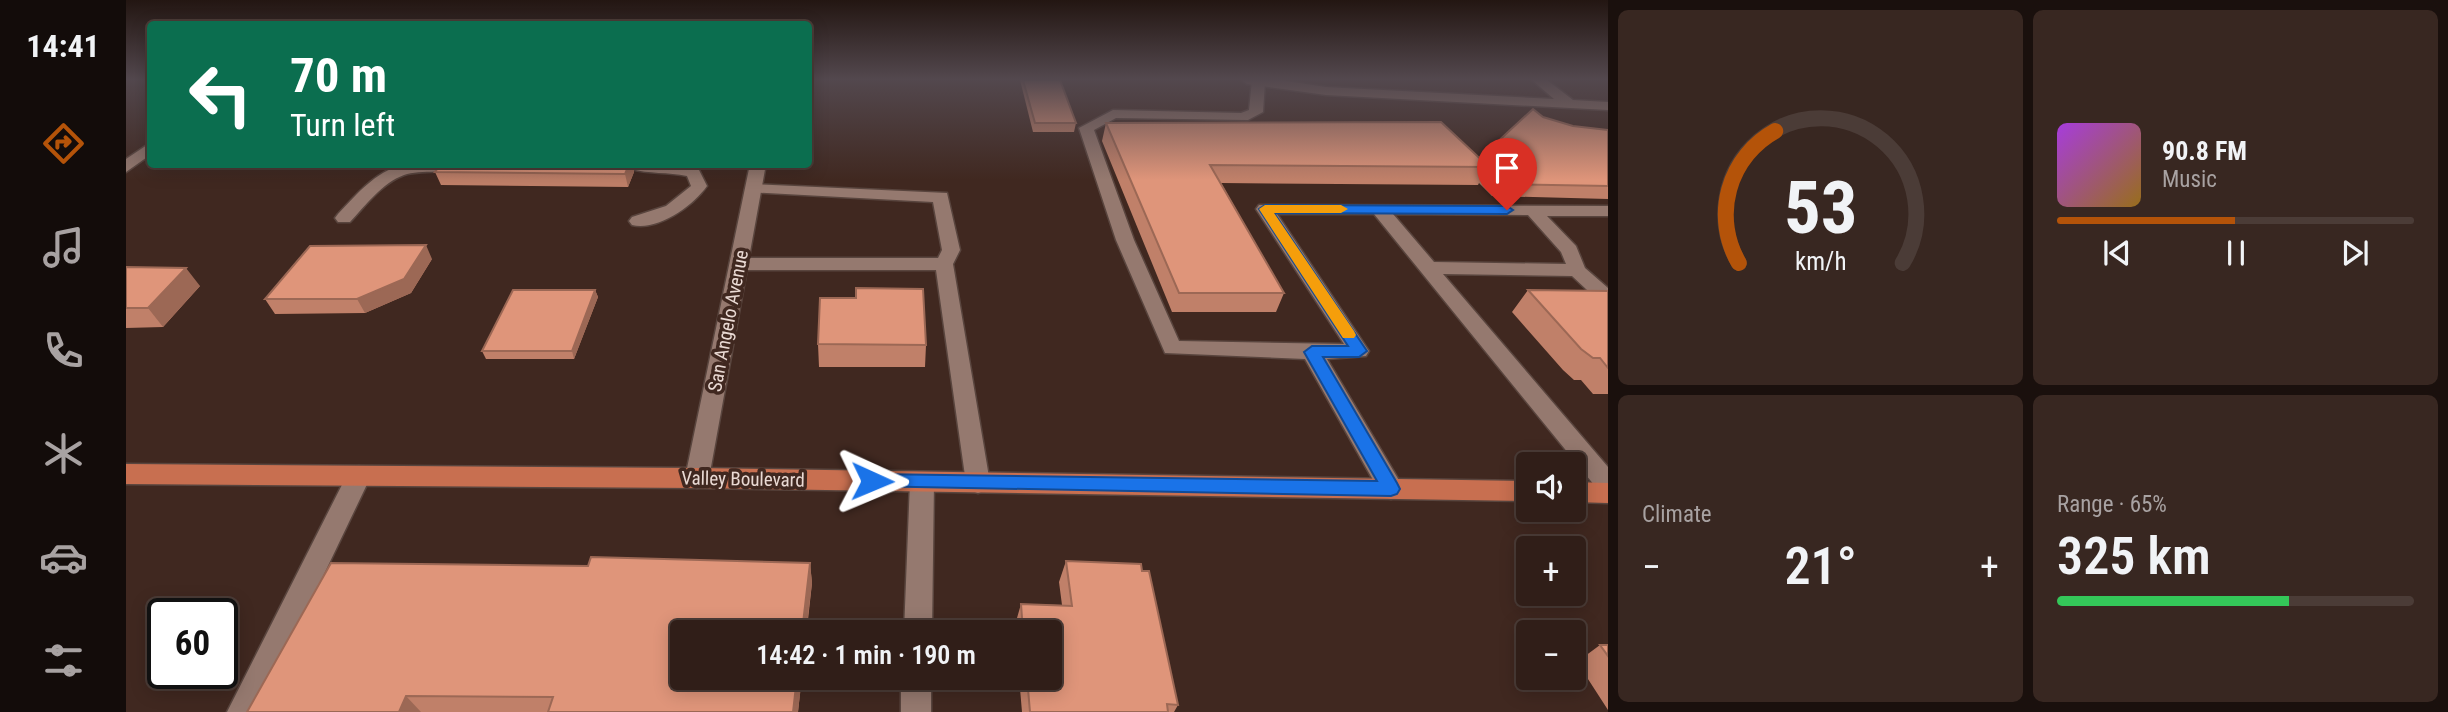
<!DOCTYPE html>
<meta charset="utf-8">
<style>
:root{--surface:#301e18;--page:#382721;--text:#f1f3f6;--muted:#a8a2a2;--line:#4b3c37;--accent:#b45309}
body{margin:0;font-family:"Roboto Condensed",sans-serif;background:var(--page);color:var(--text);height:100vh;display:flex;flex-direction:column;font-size:26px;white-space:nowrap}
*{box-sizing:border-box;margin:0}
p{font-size:23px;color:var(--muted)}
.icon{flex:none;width:38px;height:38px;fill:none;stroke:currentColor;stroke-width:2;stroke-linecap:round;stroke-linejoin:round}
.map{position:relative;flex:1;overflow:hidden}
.sheet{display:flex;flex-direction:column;gap:10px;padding:10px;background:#1a100d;width:840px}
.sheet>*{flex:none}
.guide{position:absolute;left:21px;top:21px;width:665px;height:147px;border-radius:7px;box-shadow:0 4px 18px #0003,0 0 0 2px var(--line);background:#0b6e4f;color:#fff;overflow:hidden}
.fabs{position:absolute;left:1390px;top:452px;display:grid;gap:14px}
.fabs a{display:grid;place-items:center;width:70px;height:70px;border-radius:7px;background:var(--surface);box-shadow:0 4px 18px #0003,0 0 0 2px var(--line);font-size:35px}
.speed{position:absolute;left:21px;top:598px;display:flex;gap:14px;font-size:35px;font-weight:700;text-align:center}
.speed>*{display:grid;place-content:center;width:91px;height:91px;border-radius:50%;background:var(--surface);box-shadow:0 4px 18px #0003,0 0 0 2px var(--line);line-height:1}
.speed .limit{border:4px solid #111;border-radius:10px;background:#fff;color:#111}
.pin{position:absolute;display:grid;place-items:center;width:60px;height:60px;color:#fff;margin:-72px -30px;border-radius:50% 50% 50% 0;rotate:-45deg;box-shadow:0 0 7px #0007}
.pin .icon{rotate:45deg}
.me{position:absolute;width:77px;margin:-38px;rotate:91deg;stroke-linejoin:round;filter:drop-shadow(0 0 5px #0008)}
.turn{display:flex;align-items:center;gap:24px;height:147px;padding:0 28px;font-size:32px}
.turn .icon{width:91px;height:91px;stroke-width:2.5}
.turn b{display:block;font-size:49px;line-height:60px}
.big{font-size:52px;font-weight:600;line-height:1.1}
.sheet .card{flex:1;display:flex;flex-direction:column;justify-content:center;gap:10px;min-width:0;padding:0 24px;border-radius:10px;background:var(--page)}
.sheet .dial{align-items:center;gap:0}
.dial svg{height:182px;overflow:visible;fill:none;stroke:var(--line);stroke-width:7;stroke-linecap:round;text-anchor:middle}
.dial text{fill:var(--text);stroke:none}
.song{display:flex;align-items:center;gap:21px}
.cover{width:84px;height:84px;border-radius:10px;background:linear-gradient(135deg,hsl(280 70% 55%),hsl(40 70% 35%))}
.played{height:7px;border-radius:4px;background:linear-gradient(90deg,var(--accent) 50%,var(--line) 50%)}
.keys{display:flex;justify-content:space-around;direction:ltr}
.heat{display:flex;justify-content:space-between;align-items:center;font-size:38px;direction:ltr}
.charge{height:10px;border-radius:5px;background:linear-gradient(90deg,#34c759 65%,var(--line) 0)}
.sheet .tiles{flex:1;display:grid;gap:10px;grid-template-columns:repeat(2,1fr)}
.trip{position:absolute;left:544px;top:620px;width:392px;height:70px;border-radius:7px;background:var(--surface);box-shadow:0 4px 18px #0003,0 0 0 2px var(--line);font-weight:600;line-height:70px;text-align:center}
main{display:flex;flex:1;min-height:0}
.menu{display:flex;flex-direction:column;width:126px;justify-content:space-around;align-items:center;background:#130c0a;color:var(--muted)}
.menu .icon{width:49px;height:49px}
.menu .active{color:var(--accent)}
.menu b{font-size:32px;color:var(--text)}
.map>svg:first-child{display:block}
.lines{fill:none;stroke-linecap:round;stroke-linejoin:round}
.service-casing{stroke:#59453e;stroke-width:3}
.minor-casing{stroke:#59453e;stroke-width:3}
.primary-casing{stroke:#59453e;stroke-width:3}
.service{fill:#95796f;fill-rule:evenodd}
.minor{fill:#95796f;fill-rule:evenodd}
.primary{fill:#c86f50;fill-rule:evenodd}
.wall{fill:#c08069}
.shaded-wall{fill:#9c6855}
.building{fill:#df957a;stroke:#9c6855;stroke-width:2}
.route{fill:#1a73e8;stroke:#114b97;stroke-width:2}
.slow{fill:#f59e0b}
.labels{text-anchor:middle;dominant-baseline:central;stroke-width:7;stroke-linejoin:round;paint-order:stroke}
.street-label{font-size:19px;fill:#eadad4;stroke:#402820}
</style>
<main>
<nav class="menu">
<b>14:41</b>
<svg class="icon active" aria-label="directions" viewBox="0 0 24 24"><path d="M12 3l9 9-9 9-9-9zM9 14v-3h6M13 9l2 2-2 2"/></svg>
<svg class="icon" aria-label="music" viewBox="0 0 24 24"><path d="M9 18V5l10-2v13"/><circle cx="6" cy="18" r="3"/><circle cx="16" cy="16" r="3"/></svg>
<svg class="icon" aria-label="phone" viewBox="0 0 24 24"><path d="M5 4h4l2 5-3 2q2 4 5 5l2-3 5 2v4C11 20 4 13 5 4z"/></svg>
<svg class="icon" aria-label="climate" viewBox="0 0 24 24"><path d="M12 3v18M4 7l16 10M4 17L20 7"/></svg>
<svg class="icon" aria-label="car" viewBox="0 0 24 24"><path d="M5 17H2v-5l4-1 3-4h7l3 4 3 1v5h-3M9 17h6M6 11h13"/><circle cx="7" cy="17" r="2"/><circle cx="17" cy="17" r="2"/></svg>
<svg class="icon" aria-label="filters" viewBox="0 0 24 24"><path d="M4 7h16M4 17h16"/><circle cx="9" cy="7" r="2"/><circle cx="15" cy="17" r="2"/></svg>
</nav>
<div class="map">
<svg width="1482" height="712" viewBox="0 0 1482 712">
<rect width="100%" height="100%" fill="#402820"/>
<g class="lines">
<defs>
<path id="service" d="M 1126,80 L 1139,82 L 1137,112 L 1122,120 L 990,118 L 968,130 L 1008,240 L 1053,341 L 1218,344 L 1130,209 L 1133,205 L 1482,206 L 1482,216 L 1421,216 L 1450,246 L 1459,268 L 1482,288 L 1482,305 L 1475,303 L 1446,276 L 1317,274 L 1482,467 L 1482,494 L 1473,491 L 1248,214 L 1151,214 L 1243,351 L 1240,356 L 1201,359 L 1274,482 L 1277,489 L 1274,496 L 1265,499 L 1256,496 L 1179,359 L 1039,353 L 990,240 L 953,128 L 987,110 L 1115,113 L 1123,110 ZM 1267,214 L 1402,215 L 1435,252 L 1440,264 L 1308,262 Z
M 504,164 L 550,164 L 573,170 L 581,186 C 567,206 532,231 506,225 L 503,221 L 506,217 L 540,206 L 565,186 L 561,176 C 542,172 523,174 505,169 Z
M 276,165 L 337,165 C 327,175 294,169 278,175 C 256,183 240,205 224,222 L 212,222 L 209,218 L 212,214 C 231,194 249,172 276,165 Z
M 627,184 L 821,193 L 834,250 L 827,264 L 864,483 L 861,490 L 852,493 L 843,490 L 840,483 L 810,270 L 613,270 L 604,264 L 613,258 L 812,258 L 816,250 L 807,202 L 621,192 L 619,189 L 621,186 Z
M 233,466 L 242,469 L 245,476 L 132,712 L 101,712 L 224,469 Z
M 796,472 L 805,475 L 808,482 L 806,632 L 778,632 L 784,482 L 787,475 Z
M 775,677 L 805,677 L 805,712 L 775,712 Z"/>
<path id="minor" d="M 1115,80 L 1154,80 L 1200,87 L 1428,99 L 1406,80 L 1421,80 L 1447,100 L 1482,102 L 1482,110 L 1200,95 L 1121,84 Z
M 24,143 L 24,155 L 0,172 L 0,159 Z
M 624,164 L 640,164 L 583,478 L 580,485 L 571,488 L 562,485 L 559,478 Z"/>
<path id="primary" d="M 0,464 L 571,468 L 1402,481 L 1402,501 L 571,488 L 0,484 Z
M 1447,482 L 1482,483 L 1482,503 L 1447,502 Z"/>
</defs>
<use href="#service" class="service-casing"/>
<use href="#minor" class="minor-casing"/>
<use href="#primary" class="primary-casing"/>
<use href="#service" class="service"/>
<use href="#minor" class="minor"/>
<use href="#primary" class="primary"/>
</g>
<path class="wall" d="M 894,80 L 934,80 L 950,123 L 948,132 L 907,132 Z
M 1417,117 L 1447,126 L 1482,130 L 1482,199 L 1366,196 L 1353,183 L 1352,185 L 1095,183 L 1158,293 L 1150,312 L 1046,312 L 976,141 L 980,123 L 1354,158 Z
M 315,164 L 506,164 L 508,172 L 502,187 L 315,185 L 309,172 Z
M 306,259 L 285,293 L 239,313 L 149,314 L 139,299 Z
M 0,267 L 74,286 L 37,327 L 0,328 Z
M 469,290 L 472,297 L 448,359 L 360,359 L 356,351 Z
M 1402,290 L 1482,291 L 1482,394 L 1467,394 L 1455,380 L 1448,380 L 1437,370 L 1386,312 Z
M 730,298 L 800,345 L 799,367 L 693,367 L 692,344 Z
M 940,561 L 1052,705 L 1048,712 L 896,712 L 893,677 L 924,677 L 924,632 L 890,632 L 889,625 L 895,604 L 936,605 L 933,582 Z
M 684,563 L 686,583 L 672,712 L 121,712 L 462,566 Z
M 1474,645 L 1482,645 L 1482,710 L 1451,662 Z"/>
<path class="shaded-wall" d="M 503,164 L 506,164 L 508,172 L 502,187 L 499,174 Z
M 300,245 L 306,259 L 285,293 L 239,313 L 231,299 Z
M 60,268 L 74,286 L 37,327 L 22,308 Z
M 469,290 L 472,297 L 448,359 L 446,351 Z
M 684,563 L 686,583 L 680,632 L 676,632 Z
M 671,677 L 676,677 L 672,712 L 667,712 Z
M 280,696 L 295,712 L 273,712 Z"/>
<path class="building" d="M 897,80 L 934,80 L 950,123 L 909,123 Z
M 1407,109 L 1417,117 L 1447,126 L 1482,130 L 1482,186 L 1374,184 L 1360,170 L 1363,167 L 1354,158 Z
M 1315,122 L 1363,167 L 1084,165 L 1158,293 L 1053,293 L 980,123 Z
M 315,164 L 503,164 L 499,174 L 309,172 Z
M 300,245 L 278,279 L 231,299 L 139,299 L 184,246 Z
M 0,267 L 60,268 L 22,308 L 0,308 Z
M 730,288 L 797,289 L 800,345 L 692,344 L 694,298 L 730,298 Z
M 387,290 L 469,290 L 446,351 L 356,351 Z
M 1402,290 L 1482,291 L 1482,368 L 1474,358 L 1467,358 L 1455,349 Z
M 465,557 L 684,563 L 676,632 L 556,632 L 556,677 L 671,677 L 667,712 L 422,712 L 427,697 L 280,696 L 273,712 L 121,712 L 205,563 L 462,566 Z
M 940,561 L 1015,564 L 1016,571 L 1023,571 L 1052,705 L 1041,704 L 1042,712 L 904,712 L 901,677 L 924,677 L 924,632 L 897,632 L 895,604 L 946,606 Z
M 1474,645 L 1482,645 L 1482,656 Z"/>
<linearGradient id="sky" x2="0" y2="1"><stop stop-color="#231612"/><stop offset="0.44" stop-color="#53484e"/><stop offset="1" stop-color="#53484e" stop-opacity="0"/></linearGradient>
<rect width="1482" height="180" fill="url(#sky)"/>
<path class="route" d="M 1139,205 L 1381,206 L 1387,210 L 1381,214 L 1148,213 L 1241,351 L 1233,357 L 1197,357 L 1271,483 L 1274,489 L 1271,494 L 1265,496 L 739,486 L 737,481 L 739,476 L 746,474 L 1251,481 L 1178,352 L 1186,346 L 1222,346 L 1133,209 Z"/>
<path class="slow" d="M 1139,205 L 1215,205 L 1222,209 L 1215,213 L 1148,213 L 1228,331 L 1230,335 L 1228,338 L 1217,338 L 1133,209 Z"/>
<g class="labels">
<g class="street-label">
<text transform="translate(602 321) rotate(-79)">San Angelo Avenue</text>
<text transform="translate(617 479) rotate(1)">Valley Boulevard</text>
</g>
</g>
</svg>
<div class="fabs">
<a><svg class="icon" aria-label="sound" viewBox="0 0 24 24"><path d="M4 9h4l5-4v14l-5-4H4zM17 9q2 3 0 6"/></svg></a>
<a>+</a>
<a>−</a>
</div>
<div class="speed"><div class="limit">60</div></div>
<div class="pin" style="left:1381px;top:210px;background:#d93025"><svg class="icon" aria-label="arrive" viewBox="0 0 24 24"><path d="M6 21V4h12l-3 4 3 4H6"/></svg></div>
<svg class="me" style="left:746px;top:481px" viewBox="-20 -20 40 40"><path d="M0-17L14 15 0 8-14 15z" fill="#1a73e8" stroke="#fff" stroke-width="4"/></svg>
<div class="trip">14:42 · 1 min · 190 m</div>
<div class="guide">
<div class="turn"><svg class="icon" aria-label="left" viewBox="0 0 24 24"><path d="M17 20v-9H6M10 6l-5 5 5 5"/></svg><div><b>70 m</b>Turn left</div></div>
</div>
</div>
<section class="sheet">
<div class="tiles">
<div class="card dial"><svg viewBox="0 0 100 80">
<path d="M14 69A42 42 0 1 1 86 69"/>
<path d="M14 69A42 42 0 0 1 30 11" stroke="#b45309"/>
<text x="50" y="56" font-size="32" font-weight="700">53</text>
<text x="50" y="72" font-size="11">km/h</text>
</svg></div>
<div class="card">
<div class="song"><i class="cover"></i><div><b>90.8 FM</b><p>Music</p></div></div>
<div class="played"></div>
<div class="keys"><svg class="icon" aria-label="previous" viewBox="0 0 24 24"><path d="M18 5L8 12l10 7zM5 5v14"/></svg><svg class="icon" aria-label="pause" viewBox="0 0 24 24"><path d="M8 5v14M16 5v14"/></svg><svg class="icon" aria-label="next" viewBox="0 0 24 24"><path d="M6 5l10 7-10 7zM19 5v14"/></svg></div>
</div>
<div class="card"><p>Climate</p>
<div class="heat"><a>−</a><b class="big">21°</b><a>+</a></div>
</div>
<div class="card"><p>Range · 65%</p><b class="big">325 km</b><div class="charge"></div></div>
</div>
</section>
</main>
